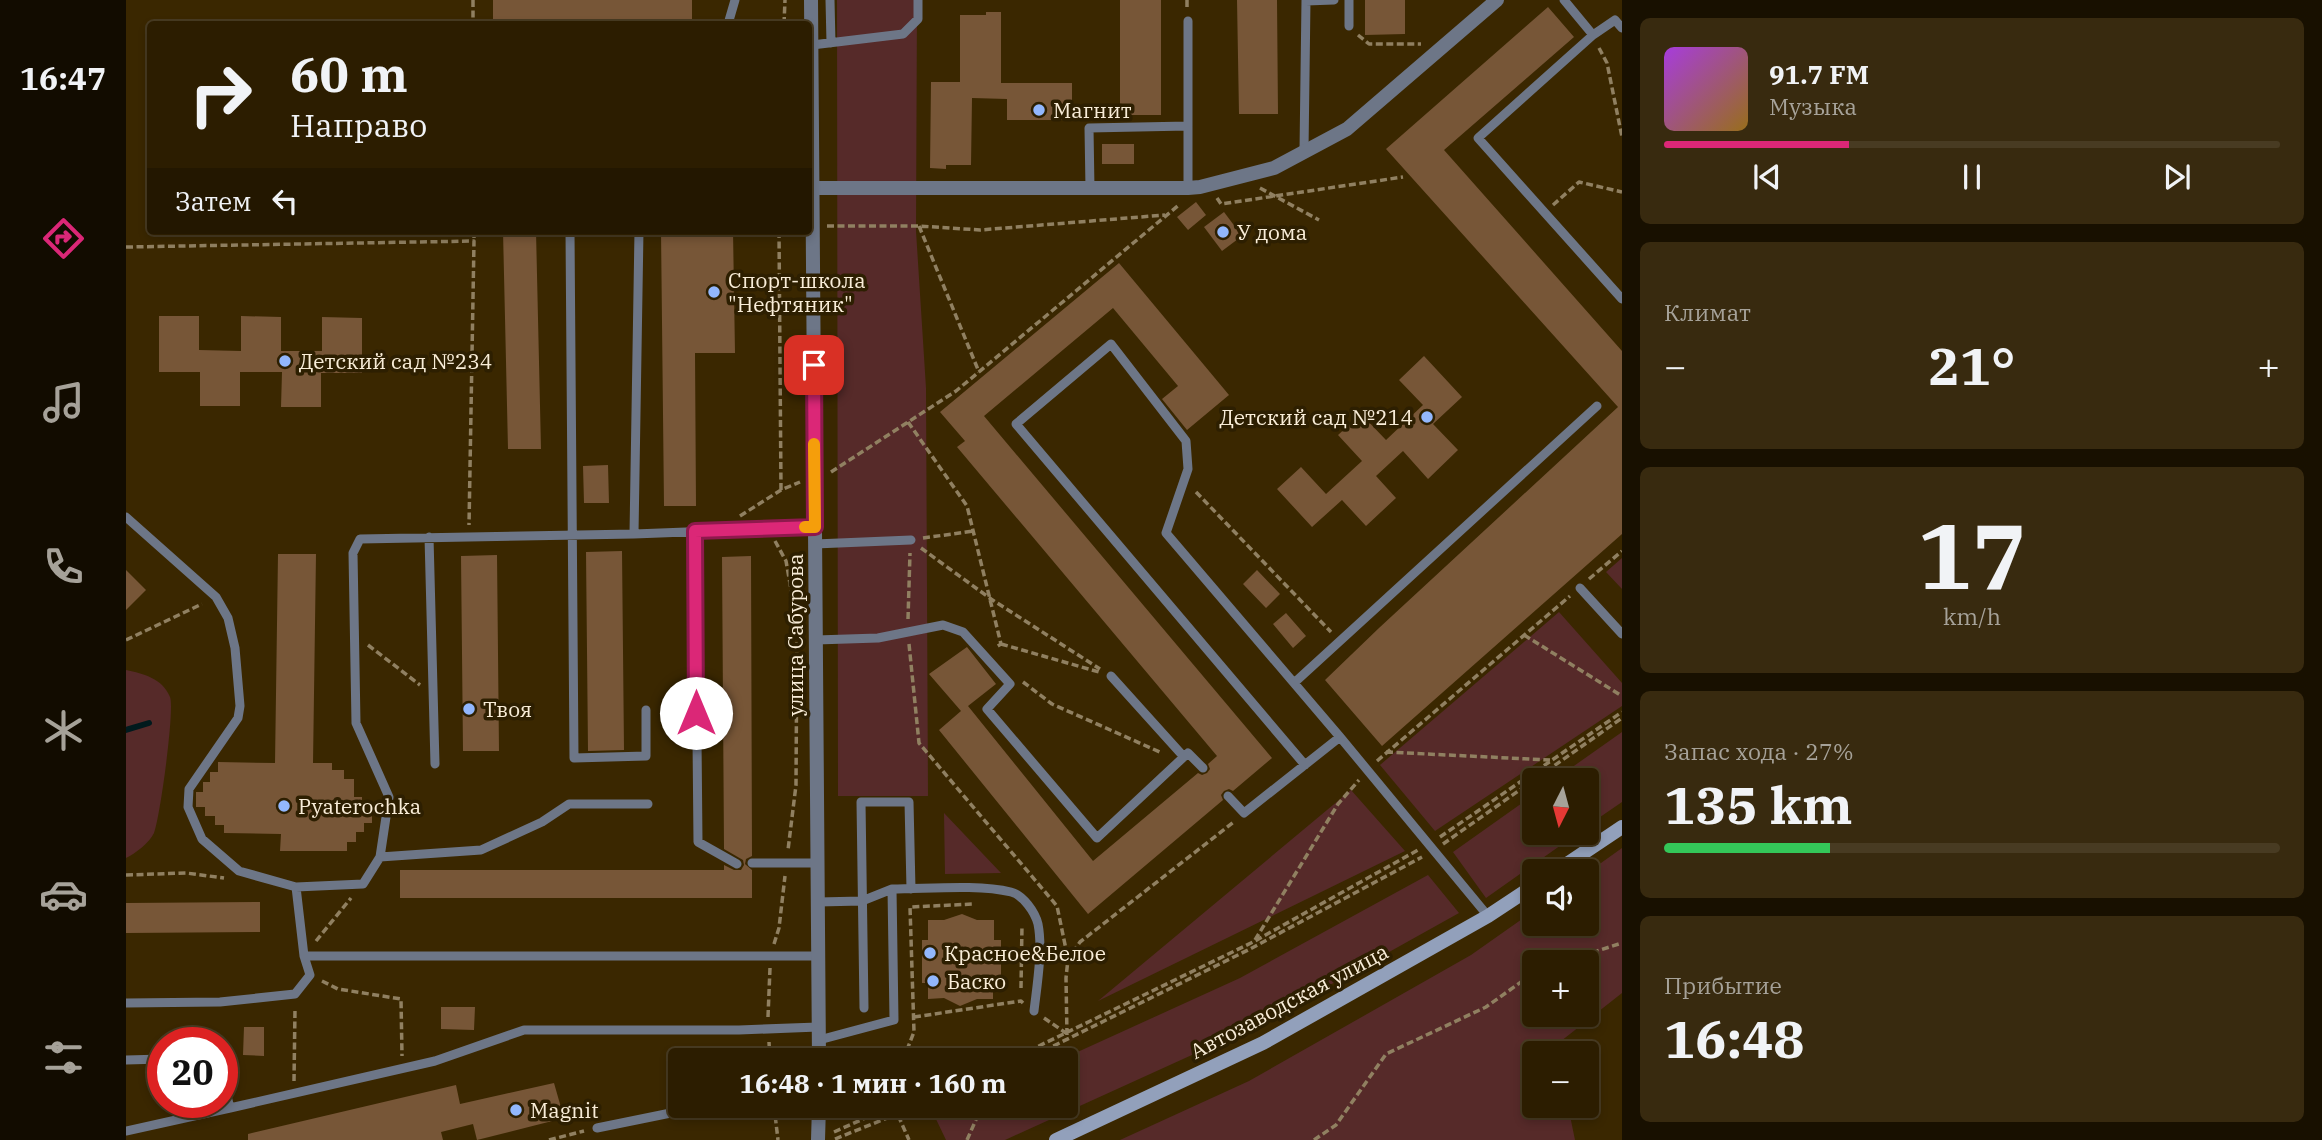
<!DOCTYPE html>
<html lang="ru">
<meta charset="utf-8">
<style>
:root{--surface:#2c1d00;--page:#382a0f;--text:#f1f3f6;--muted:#a6a299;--line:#483b22;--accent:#db2777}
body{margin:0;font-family:"IBM Plex Serif",serif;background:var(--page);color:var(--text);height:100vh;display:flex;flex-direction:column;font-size:26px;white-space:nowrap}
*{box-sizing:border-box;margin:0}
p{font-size:23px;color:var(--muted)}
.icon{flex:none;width:38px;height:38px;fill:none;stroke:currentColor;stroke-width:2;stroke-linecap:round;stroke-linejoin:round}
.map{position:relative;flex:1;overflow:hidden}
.sheet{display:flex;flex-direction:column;gap:18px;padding:18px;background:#181000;width:700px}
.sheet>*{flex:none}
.banner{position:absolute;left:21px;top:21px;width:665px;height:214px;border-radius:7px;box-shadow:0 4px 10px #0003,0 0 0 2px var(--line);background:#2c1d00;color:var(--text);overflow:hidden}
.needle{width:46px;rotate:186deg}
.buttons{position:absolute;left:1396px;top:768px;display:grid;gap:14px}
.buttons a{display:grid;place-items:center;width:77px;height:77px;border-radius:7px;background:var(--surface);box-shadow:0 4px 10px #0003,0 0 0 2px var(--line);font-size:35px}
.speed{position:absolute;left:21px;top:1027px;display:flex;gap:14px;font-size:35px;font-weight:700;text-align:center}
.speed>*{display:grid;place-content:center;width:91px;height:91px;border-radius:50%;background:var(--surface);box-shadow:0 4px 10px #0003,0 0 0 2px var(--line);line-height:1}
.speed .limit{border:10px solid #d22;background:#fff;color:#111}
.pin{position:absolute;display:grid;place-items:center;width:60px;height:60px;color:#fff;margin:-30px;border-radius:14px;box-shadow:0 4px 10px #0006}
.me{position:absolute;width:77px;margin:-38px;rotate:0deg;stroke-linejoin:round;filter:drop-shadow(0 0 5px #0008)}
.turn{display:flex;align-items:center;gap:24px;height:147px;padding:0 28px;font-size:32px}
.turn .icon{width:91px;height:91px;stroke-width:2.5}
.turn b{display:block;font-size:49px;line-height:60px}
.then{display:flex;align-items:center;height:66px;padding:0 28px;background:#0003;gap:14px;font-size:26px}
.big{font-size:52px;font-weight:800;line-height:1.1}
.sheet .card{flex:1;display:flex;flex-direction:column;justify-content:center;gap:10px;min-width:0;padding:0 24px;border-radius:10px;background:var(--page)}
.sheet .dial{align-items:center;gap:0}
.dial b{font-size:91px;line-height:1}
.song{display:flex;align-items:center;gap:21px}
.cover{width:84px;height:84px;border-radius:10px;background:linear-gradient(135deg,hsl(280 70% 55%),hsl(40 70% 35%))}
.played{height:7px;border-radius:4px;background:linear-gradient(90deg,var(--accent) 30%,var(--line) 30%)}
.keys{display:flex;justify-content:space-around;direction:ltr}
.heat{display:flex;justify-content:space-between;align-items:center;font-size:38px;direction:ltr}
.charge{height:10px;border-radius:5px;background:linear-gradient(90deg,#34c759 27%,var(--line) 0)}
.trip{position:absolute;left:542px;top:1048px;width:410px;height:70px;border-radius:7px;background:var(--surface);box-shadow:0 4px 10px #0003,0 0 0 2px var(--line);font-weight:800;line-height:70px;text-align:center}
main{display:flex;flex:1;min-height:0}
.tab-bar{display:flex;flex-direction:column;width:126px;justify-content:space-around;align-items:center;background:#120c00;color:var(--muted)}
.tab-bar .icon{width:49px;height:49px}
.tab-bar .on{color:var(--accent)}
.tab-bar b{font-size:32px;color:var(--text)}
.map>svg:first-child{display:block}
.green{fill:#562a29;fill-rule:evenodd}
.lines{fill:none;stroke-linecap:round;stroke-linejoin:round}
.stream{stroke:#001a1d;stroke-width:6}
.building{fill:#775637}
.path{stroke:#908061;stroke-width:3.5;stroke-dasharray:7 3.5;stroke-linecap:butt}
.service{stroke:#6d7687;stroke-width:9}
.minor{stroke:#6d7687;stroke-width:14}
.secondary{stroke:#92a0bb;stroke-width:14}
.route-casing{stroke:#8e194d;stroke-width:18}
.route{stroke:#db2777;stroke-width:12}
.slow{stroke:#f59e0b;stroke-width:12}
.poi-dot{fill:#92b7fd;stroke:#2d1f01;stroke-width:2.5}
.labels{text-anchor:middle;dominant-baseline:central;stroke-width:7;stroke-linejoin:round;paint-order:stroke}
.poi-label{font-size:21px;fill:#f9edd8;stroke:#2d1f01;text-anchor:start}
.street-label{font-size:21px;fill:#f9edd8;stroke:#2d1f01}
</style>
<main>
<nav class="tab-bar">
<b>16:47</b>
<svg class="icon on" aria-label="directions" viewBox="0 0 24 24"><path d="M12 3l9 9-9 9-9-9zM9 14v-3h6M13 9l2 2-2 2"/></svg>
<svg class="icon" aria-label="music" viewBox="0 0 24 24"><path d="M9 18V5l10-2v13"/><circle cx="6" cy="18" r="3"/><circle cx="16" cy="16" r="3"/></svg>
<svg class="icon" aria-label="phone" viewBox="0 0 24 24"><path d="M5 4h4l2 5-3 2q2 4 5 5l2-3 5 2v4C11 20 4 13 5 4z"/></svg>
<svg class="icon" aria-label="climate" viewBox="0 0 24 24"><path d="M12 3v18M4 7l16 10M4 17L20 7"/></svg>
<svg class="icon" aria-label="car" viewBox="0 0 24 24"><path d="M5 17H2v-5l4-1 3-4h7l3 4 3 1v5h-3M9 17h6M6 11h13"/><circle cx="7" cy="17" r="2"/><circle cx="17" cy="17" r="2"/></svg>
<svg class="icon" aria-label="filters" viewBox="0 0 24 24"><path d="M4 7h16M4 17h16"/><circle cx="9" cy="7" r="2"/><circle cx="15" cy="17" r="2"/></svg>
</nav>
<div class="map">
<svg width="1496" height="1140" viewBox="0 0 1496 1140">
<rect width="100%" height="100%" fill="#3a2700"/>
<path class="green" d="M 711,0 L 791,0 L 790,231 L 800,388 L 802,796 L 712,796 Z
M 1496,558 L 1496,589 L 1480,572 Z
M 1433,612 L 1496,683 L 1496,706 L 1309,831 L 1254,765 Z
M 0,670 C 18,674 36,678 44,697 C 49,708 34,818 28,833 C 23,843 10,853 0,858 Z
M 1496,732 L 1496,802 L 1461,826 L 1461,780 L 1428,780 Z
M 1225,790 L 1279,851 L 972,1001 Z
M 1409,794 L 1409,833 L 1452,833 L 1360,898 L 1327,852 Z
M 818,813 L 875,873 L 819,874 Z
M 1496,848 L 1496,993 L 1430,1045 L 1431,1053 L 1409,1054 L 1409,1106 L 1442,1106 L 1449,1140 L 994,1140 L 1123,1081 L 1345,955 L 1409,910 L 1409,924 L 1461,924 L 1461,873 ZM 1409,962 L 1461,962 L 1461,1015 L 1409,1015 Z
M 1302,875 L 1333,913 L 1134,1024 L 879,1140 L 820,1140 L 809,1117 L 834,1106 L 940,1106 L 940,1060 L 934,1060 L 1114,978 Z"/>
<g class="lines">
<path class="stream" d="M 0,730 L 23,723"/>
</g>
<path class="building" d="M 367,0 L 566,0 L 566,24 L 367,24 Z
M 994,0 L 1035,0 L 1035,115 L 994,115 Z
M 1111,0 L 1151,0 L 1152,114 L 1113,114 Z
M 1239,0 L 1279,0 L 1279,34 L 1239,35 Z
M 1422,7 L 1448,37 L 1318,150 L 1496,351 L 1496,534 L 1256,746 L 1199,680 L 1253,628 L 1492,407 L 1260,149 Z
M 860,12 L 875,12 L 875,83 L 946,83 L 946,120 L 881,120 L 881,99 L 846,98 L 845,165 L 820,165 L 820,169 L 804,168 L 805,82 L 834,82 L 834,15 L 860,15 Z
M 976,144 L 1008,144 L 1008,164 L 976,164 Z
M 1070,202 L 1080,215 L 1062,230 L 1051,217 Z
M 1098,212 L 1116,236 L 1096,251 L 1078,227 Z
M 377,231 L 410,231 L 415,449 L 382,449 Z
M 535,231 L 607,231 L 609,353 L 569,353 L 570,506 L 538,506 Z
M 993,263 L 1103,395 L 1061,430 L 1036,399 L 1052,386 L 987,308 L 858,416 L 1146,758 L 1107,791 L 1103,789 L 1098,791 L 1095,795 L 1097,800 L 962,914 L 813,730 L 835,711 L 803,674 L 841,647 L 870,684 L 842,706 L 967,861 L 1072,773 L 1076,775 L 1081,773 L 1084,769 L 1082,764 L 1091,756 L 831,447 L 839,441 L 814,412 Z
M 33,316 L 73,316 L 73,350 L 115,351 L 115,316 L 155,317 L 155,351 L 196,351 L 196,317 L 236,318 L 236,373 L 195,373 L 195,407 L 155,407 L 156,372 L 114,372 L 114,406 L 74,406 L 74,372 L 33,372 Z
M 1298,356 L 1336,397 L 1307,424 L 1332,450 L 1302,479 L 1277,451 L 1250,476 L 1270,498 L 1240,526 L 1216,500 L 1186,527 L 1151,489 L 1175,467 L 1200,494 L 1236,461 L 1212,435 L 1235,414 L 1260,440 L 1297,405 L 1273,380 Z
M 482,465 L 483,503 L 458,503 L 457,466 Z
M 496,551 L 498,750 L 462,751 L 460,552 Z
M 152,554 L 190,554 L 187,763 L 206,763 L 206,770 L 218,770 L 218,779 L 228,779 L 228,797 L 236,797 L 236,805 L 246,805 L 246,823 L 238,823 L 238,832 L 230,832 L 230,842 L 221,842 L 221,851 L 154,851 L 155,834 L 98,833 L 98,825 L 89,825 L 89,816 L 79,816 L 79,807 L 70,807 L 70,792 L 77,792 L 77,782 L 84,782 L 84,772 L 92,772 L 92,762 L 149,763 Z
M 371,555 L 373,751 L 337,751 L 335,556 Z
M 625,556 L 626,856 L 620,859 L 619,864 L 626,870 L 626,898 L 274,898 L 274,870 L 598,870 L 598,865 L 608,870 L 615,870 L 618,865 L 617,860 L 598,849 L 596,557 Z
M 0,570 L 20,590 L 0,610 Z
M 1131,570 L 1154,594 L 1140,608 L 1117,584 Z
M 1160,613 L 1180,636 L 1167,648 L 1147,624 Z
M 134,902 L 134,932 L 0,933 L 0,903 Z
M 836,914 L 851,920 L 868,920 L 868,940 L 875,940 L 875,981 L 867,981 L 867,999 L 851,999 L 834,1006 L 818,998 L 802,999 L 802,983 L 796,983 L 796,940 L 802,940 L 802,920 L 818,920 Z
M 315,1007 L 349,1007 L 348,1030 L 315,1029 Z
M 118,1027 L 138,1027 L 138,1056 L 117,1055 Z
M 428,1083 L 438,1118 L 351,1140 L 347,1124 L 315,1132 L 317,1140 L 122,1140 L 122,1134 L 330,1085 L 334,1104 Z"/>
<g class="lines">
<path class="path" d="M 347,0 L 347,24
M 1061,0 L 1061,9
M 658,24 L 659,0
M 1232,35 L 1243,44 L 1295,44
M 1473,48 L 1481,63 L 1496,137
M 1134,188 L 1193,220
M 1091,198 L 1095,204 L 1277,177
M 1427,205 L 1453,182 L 1496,192
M 701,226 L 793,226 L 854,230 L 1039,215
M 793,226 L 853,372
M 348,231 L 348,241
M 653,231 L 655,490
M 0,247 L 348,241 L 343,525
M 782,422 L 841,506 L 875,644 L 870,647
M 705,472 L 830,391 L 1054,204
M 1070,492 L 1205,632
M 614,516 L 655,490 L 674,482
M 797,538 L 848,531
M 649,541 L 660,561 L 671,623 L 670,785 L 662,850
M 795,548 L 865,599 L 974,669
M 1463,579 L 1496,551
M 782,619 L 784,553
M 1398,635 L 1496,696
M 0,640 L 76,604
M 783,644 L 793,743 L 931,906 L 942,959
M 875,644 L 973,672
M 242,645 L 294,685
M 897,682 L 926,704 L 1036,753
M 1260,752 L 1424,760
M 1251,761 L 1444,596
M 1314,837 L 1496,712
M 1317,844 L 1496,718
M 0,875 L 60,873 L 98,878
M 1129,940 L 1212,804 L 1233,780
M 190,941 L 225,898
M 648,944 L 653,928 L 659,876
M 1436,962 L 1496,943
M 196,981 L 212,989 L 275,999 L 276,1056
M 895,988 L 896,925
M 642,1017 L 644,968
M 788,1017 L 895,1001 L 897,1003
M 918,1018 L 940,1033
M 941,1035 L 940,978 L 942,959 L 954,942 L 1109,821
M 643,1042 L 644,1060
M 777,1060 L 788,1032 L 784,907 L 848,904
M 884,1060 L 1127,942 L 1292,850
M 899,1060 L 1124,949 L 1296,857
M 168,1081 L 169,1009
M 648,1106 L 652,1140
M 768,1106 L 783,1140
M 708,1132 L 766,1106
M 709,1139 L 791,1106
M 423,1140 L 458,1131
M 841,1140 L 856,1106
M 1188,1140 L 1210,1125 L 1260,1054 L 1360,1007 L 1409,972"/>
<path class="service" d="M 704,0 L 705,43
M 1223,0 L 1223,26
M 1438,0 L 1467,35
M 1180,1 L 1208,0
M 602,24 L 609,0
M 1496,28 L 1489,20 L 1467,35 L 1352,138 L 1496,299
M 686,45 L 777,34 L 792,19 L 792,0
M 1178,151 L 1180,0
M 1062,188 L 1062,21
M 964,189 L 963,128 L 1062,126
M 444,231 L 448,758 L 520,756 L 520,710
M 0,517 L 90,597 L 102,618 L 109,648 L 114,706 L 112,718 L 63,789 L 62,807 L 76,839 L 113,871 L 170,887 L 178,956
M 569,531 L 572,842 L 611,864
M 508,534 L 513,231
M 303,537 L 309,764
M 689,544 L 785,540
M 1454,588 L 1496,634
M 690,640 L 752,638 L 817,625 L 837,632 L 884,684 L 861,709 L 971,838 L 1062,753 L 1077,768
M 985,676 L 1058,757
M 1168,683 L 1471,406
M 1179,765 L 890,424 L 985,344 L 1060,441 L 1062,469 L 1040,533 L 1214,737 L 1362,916
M 1102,796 L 1118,813 L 1214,737
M 254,857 L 355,850 L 416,822 L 443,804 L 522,804
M 626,863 L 691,863
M 170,887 L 237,884 L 254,857 L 263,797 L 230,723 L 227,553 L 234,539 L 508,534 L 689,527
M 692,902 L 736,901 L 766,889
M 0,1003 L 94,1002 L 169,994 L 184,975 L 178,956 L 692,956
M 738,1008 L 735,802 L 783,802 L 785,889
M 693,1040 L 768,1020 L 766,889 C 801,889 852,884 885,892 C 897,895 909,912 912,924 C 917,950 911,985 908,1011
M 0,1060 L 37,1059
M 104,1108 L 309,1061 L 398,1030 L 613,1030 L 692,1027
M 471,1128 L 579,1106
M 0,1131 L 104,1108 L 96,1076"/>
<path class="minor" d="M 685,0 L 693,1060
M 686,188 L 1062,188 L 1074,187 L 1148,168 L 1221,129 L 1371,0
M 692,1140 L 693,1106"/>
<path class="secondary" d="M 1429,872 L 1496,827
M 930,1140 L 1137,1043 L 1362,916 L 1409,885"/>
</g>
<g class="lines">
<defs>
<path id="route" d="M 570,713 L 569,531 L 689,527 L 688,365"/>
</defs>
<use href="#route" class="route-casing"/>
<use href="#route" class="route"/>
<path class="slow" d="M 679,527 L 689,527 L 688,444"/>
</g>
<g class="poi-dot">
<circle cx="913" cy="110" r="7"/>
<circle cx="1097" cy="232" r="7"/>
<circle cx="588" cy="292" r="7"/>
<circle cx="159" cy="361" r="7"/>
<circle cx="1301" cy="417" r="7"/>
<circle cx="343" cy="709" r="7"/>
<circle cx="158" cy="806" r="7"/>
<circle cx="804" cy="953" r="7"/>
<circle cx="807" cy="981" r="7"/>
<circle cx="390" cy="1110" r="7"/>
</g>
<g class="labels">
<g class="poi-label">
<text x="927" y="110">Магнит</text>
<text x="1111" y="232">У дома</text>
<text x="602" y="280">Спорт-школа<tspan x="602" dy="24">"Нефтяник"</tspan></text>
<text x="173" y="361">Детский сад №234</text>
<text x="1287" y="417" text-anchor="end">Детский сад №214</text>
<text x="357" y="709">Твоя</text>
<text x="172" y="806">Pyaterochka</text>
<text x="818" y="953">Красное&amp;Белое</text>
<text x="821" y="981">Баско</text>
<text x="404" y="1110">Magnit</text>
</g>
<g class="street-label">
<text transform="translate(669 635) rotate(-90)">улица Сабурова</text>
<text transform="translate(1163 1001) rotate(-28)">Автозаводская улица</text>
</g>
</g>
</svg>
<div class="buttons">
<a><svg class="needle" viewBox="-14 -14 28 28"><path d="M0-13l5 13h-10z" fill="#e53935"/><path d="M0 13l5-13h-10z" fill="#a6a299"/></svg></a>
<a><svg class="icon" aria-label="sound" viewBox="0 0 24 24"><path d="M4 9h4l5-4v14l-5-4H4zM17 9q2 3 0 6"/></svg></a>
<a>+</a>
<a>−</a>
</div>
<div class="speed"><div class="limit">20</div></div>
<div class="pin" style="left:688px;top:365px;background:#d93025"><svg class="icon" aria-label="arrive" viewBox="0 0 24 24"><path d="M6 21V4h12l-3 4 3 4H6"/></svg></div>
<svg class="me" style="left:570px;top:713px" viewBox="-20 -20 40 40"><circle r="19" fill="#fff"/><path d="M0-13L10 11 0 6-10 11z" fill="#db2777"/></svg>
<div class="trip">16:48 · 1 мин · 160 m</div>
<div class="banner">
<div class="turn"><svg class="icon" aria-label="right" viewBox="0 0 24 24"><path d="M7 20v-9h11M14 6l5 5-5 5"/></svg><div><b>60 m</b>Направо</div></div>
<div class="then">Затем<svg class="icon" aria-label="left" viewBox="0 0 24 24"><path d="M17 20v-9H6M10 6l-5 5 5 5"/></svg></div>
</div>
</div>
<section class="sheet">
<div class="card">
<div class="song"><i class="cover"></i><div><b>91.7 FM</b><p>Музыка</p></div></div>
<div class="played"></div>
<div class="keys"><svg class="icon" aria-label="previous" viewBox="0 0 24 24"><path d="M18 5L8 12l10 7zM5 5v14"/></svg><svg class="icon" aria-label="pause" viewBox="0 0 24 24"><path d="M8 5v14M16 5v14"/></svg><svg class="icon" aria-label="next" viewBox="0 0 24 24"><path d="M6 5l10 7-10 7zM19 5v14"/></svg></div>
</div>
<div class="card"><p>Климат</p>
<div class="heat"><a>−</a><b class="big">21°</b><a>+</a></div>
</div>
<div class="card dial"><b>17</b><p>km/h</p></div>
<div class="card"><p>Запас хода · 27%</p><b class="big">135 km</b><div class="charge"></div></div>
<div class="card"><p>Прибытие</p><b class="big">16:48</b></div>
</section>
</main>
